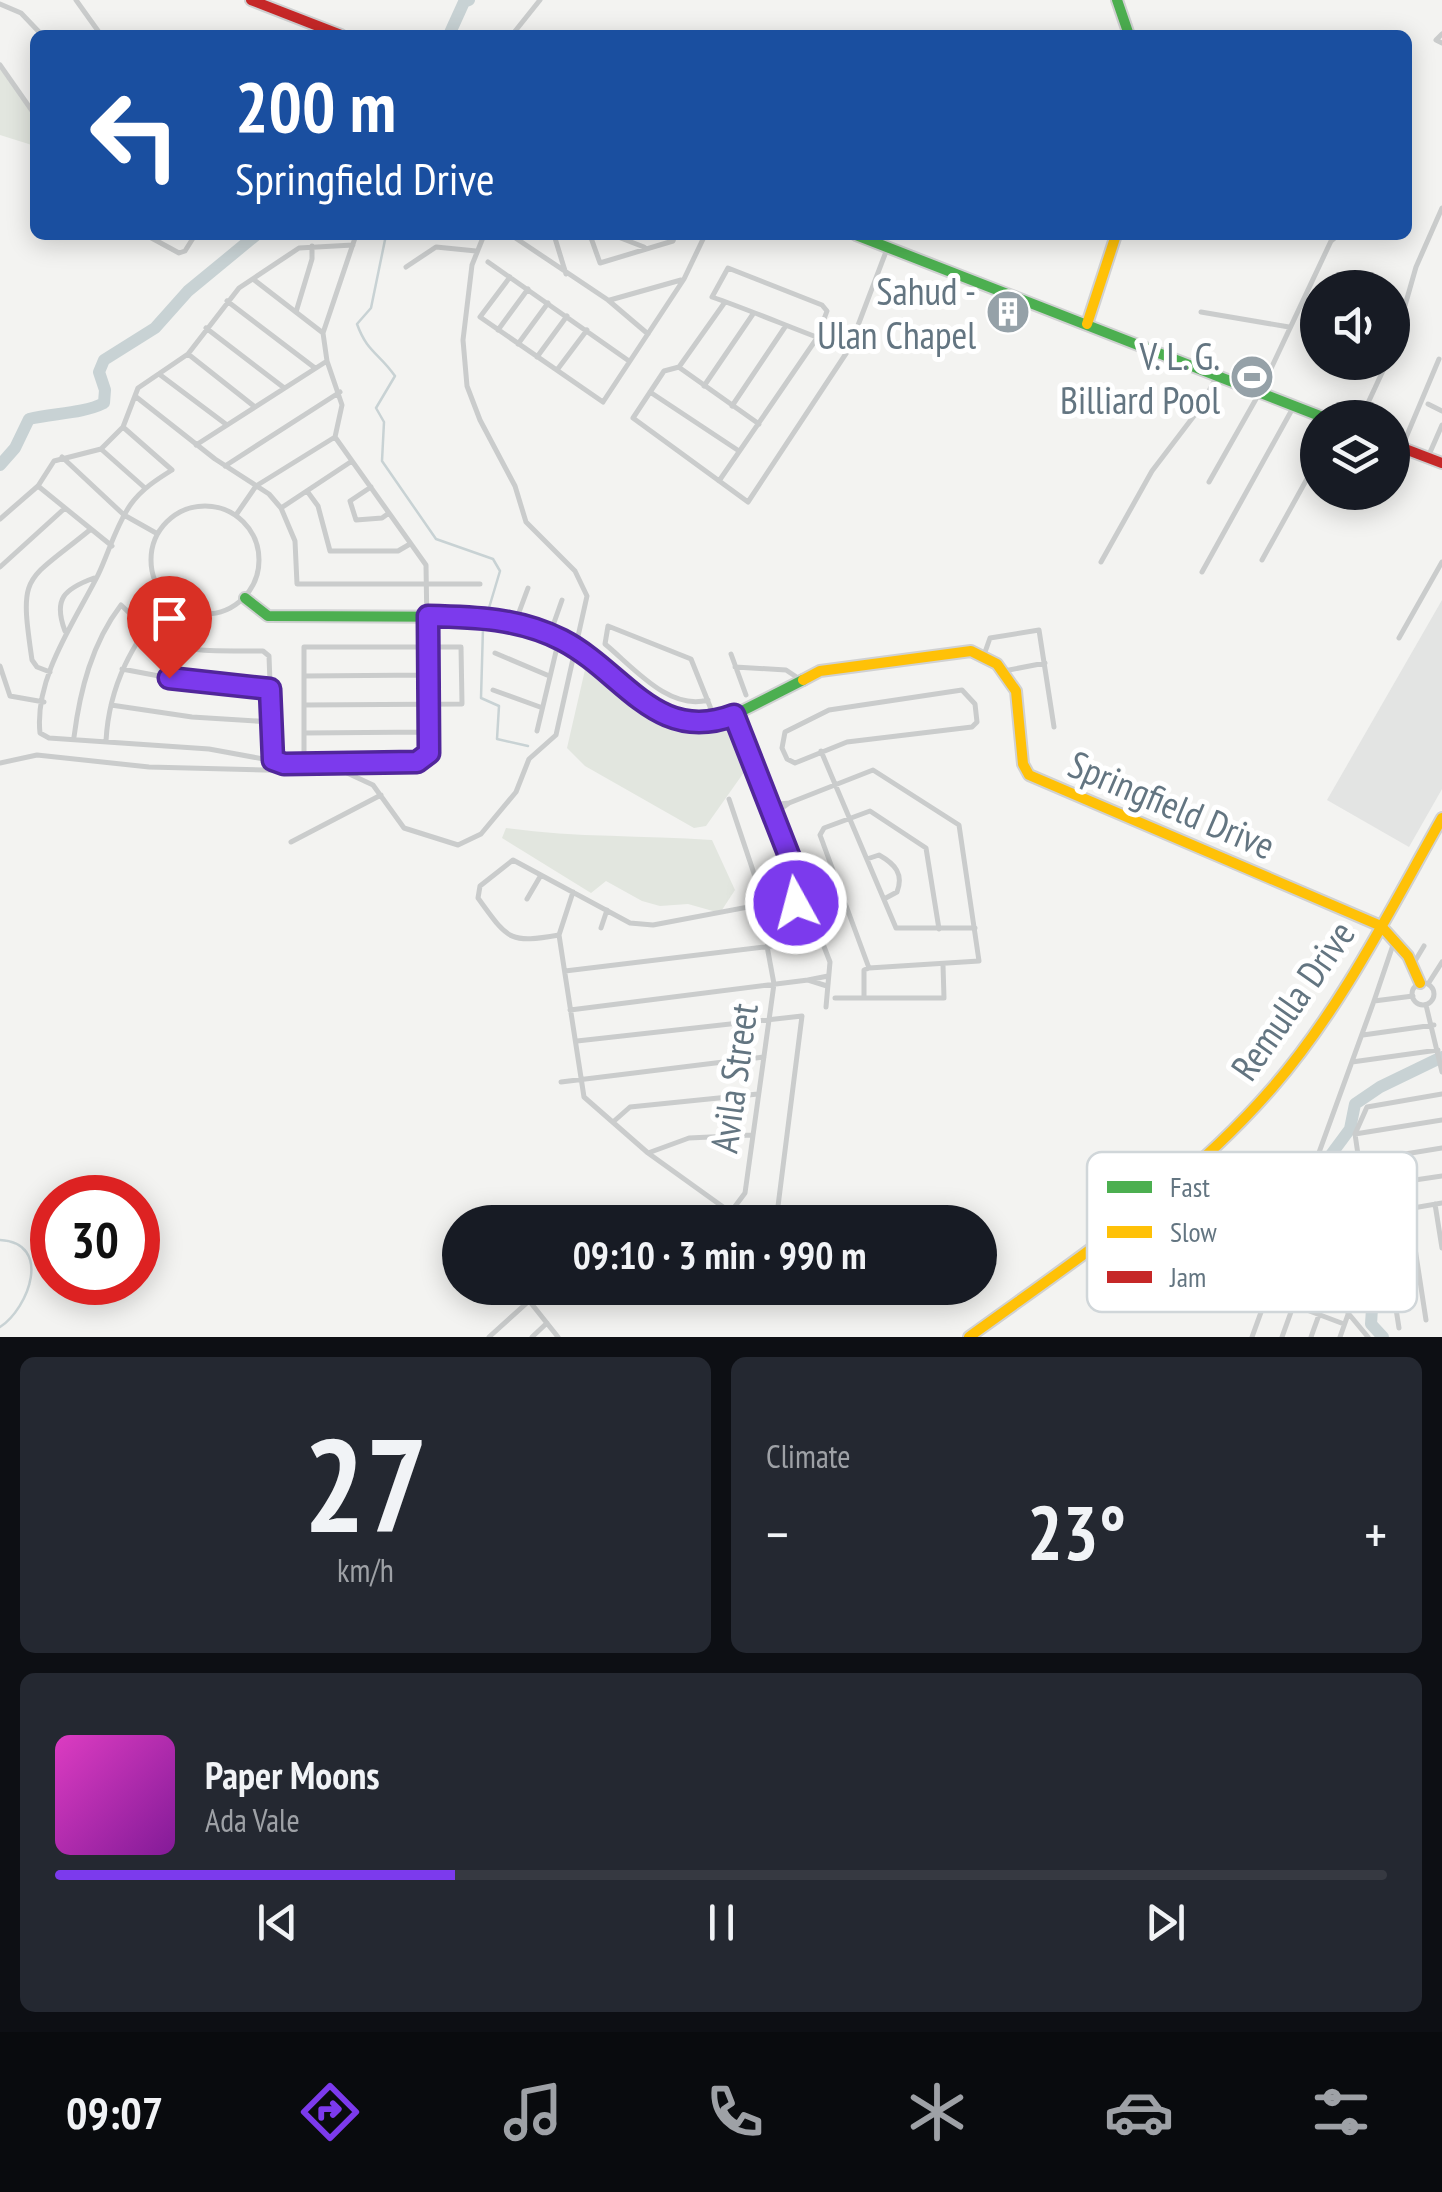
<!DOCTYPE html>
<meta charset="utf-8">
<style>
:root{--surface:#171b24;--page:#242831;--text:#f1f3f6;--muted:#9ea1a6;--line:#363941;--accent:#7c3aed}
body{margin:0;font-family:"PT Sans Narrow",sans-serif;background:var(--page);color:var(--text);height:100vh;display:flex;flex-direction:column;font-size:38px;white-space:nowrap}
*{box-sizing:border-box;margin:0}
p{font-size:32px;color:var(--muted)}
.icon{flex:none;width:55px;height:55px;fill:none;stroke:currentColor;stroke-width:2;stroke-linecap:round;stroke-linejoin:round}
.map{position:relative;height:1337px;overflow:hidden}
.details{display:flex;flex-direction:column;gap:20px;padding:20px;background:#0d0f14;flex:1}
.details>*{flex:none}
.guide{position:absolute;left:30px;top:30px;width:1382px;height:210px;border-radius:15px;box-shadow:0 5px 25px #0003;background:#1a4fa0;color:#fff;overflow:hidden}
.fabs{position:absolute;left:1300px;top:270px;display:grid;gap:20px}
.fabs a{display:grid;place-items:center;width:110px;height:110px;border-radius:50%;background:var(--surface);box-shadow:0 5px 25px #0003;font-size:50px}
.speed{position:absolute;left:30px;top:1175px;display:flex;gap:20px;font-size:50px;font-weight:700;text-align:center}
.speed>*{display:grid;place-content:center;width:130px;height:130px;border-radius:50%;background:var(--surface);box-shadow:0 5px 25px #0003;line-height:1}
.speed .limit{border:15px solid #d22;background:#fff;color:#111}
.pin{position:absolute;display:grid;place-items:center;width:85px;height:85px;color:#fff;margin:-102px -42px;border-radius:50% 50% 50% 0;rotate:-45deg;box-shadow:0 0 10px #0007}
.pin .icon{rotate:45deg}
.me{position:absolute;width:110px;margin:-55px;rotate:353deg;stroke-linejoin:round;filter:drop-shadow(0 0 8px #0008)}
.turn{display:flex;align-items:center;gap:35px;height:210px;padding:0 40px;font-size:45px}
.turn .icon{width:130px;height:130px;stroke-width:2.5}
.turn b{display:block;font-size:70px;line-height:85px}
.big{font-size:75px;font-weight:600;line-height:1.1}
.details .widget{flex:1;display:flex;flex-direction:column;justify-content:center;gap:15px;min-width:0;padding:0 35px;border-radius:15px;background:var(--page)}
.details .dial{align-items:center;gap:0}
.dial b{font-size:130px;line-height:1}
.song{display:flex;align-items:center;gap:30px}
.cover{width:120px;height:120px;border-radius:15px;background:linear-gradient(135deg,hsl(310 70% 55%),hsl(290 70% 35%))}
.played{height:10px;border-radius:5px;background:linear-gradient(90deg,var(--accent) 30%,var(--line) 30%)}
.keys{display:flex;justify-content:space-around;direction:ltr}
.heat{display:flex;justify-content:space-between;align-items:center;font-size:55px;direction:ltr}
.details .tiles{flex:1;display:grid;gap:20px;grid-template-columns:1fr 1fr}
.widget:last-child{grid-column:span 2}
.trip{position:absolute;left:442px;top:1205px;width:555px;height:100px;border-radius:50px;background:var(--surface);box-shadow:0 5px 25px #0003;font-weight:600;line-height:100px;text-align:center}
.tabs{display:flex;height:160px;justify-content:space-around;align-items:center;background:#090b0e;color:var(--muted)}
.tabs .icon{width:70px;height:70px}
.tabs .on{color:var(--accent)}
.tabs b{font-size:45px;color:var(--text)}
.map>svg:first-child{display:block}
.built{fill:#e3e4e3}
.green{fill:#e2e6df}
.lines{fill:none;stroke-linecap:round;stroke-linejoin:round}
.stream{stroke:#c8d2d4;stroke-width:2.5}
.river{stroke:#c8d2d4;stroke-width:12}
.fast-casing{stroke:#d0d1d2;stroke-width:14}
.slow-casing{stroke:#d0d1d2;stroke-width:14}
.jam-casing{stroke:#d0d1d2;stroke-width:14}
.street{stroke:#cacccc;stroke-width:5}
.fast{stroke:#4caf50;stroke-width:10}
.slow{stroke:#ffc107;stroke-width:10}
.jam{stroke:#c62828;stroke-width:10}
.route-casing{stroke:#51269a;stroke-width:25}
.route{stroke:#7c3aed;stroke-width:18}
.labels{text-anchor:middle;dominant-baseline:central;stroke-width:10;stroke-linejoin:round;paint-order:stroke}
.poi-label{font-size:38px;fill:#637581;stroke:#fff;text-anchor:end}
.street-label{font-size:38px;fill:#637581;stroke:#fff}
.key{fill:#fff;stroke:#d0d6d9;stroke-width:2.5}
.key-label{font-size:28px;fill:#637581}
</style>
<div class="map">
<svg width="1442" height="1337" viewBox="0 0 1442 1337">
<rect width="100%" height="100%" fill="#f3f3f1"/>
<path class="built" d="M 1442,600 L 1442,789 L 1409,847 L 1327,800 Z"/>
<path class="green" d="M 0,66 L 35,119 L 35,146 L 0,135 Z
M 587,661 C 615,684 647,722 684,729 C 701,731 716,724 732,730 L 747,768 L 706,826 L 694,828 L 585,766 L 567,748 Z
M 506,828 C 575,838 643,835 712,840 L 735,890 L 720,913 L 688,904 L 660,906 L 642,901 L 606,881 L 591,893 L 502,838 Z"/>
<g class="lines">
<path class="stream" d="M 386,235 L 371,308 L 357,324 C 367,352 379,353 395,376 L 376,408 L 384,422 L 382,461 L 436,539 L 493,559 L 500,571 L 483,628 L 481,698 L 499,706 L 497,739 L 528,746
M 0,1240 C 53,1243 29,1308 0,1327"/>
<path class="river" d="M 449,35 L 464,2 L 469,0
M 0,465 L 15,448 L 29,419 C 54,413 82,414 104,403 L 105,390 L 99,372 L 104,360 L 155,328 L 188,291 L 256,235
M 1383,1337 L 1371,1324 L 1374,1277 L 1369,1262 L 1357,1247 L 1356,1218 L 1323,1172 L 1327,1160 L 1350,1129 L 1355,1104 L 1380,1087 L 1442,1057"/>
<defs>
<path id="fast" d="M 1117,0 L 1129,35
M 856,235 L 1325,418
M 245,598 L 268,616 L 495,617 L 564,641 L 656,712 L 691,724 L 734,715 L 803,680"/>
<path id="slow" d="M 1087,324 L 1116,235
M 803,680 L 820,671 L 971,651 L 997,664 L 1016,691 L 1023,764 L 1029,775 L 1381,926 L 1408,956 L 1420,983
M 969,1337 C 1075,1260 1187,1187 1273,1087 C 1342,1007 1390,910 1442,818"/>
<path id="jam" d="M 251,0 L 341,35
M 1392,444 L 1442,463"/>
</defs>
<use href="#fast" class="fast-casing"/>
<use href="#slow" class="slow-casing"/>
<use href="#jam" class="jam-casing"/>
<path class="street" d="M 76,0 L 101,35
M 0,4 L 21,13 L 42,35
M 1442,34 L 1436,40 L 1442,43
M 512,35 L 540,0
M 0,65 L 35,115
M 146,235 L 179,253 L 185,251 L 195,235
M 511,235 L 608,300 L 648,334
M 554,235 L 566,274
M 590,235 L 600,263 L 673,241 L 675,235
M 613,235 L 644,247
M 488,262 L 629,361
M 406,267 L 436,247 L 476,251
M 510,277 L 480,317 L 603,402 L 684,279 L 705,235
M 253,279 L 323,333
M 610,300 L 681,280
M 227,301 L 315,368
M 725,302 L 679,367 L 664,371 L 633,418 L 748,502 L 849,349 L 887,249
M 296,312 L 312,259 L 312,246
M 1201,312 L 1289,327
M 206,328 L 283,387
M 498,330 L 528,289
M 518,344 L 548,303
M 1392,351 L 1416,267 L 1442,208
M 188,354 L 255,407
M 537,357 L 567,316
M 680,368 L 759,424
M 557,370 L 587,330
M 159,374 L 227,425
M 704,386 L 753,314
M 650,392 L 739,451
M 135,396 L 215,459 L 269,494 L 281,508 L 295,541 L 297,584 L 480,584
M 1428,404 L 1442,411
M 732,406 L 785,327
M 1361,418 L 1387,362
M 123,427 L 172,470 C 156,480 142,489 131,504 C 116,525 109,552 98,575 C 75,621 34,678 40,733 L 49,738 L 209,749 L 285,763 L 425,759 L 429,753 L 426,565 L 335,437 L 342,405 L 327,361 L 323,333 L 356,235
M 196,445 L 327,361
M 1402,447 L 1439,359
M 101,449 L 145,488
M 62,457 L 124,515 L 156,533
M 1428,457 L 1442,425
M 225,466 L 340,392
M 719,481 L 817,338 L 827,311 L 822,305 L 728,268 L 712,297 C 758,313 803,333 849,349
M 1209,482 L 1260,392 L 1331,241 L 1338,235
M 38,486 L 112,546
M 371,487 L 350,501 L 356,520 L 382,518 L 389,513
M 307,491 L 318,506 L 330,551 L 398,551 L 410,544
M151 560a54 54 0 1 1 108 0a54 54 0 1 1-108 0Z
M 281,508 L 352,461
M 236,515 L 256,486 L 335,437
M 0,519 L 38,486 L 54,461 L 101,449 L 123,427 L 138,388 L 188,354 L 239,288 L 299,248 L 353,245
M 1262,560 L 1318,459
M 1101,562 L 1152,471 L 1200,408 L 1217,376
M 0,567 L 64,509
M 1202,572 L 1294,406
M 515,623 L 528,588
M 65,631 C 53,599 64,589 94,578
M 550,634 L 562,600
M 1399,638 L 1442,562
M 495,653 L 547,675
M 731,654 L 746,695
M 984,655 L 990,638 L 1039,630 L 1054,727
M 0,666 L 10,696 L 44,702
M 735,667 L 786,670 L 801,680
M 122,669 L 196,683 L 271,689
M 1004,671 L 1045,663
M 50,672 L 37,667 L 32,660 C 19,571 24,584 91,529
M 304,676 L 428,675
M 493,690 L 540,707
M 962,690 L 975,704 L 977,722 L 972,727 L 847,742 L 795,763 L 787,759 L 782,748 L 785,732 L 829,710 Z
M 708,700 C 669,711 633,667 605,644 L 608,626 L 691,659 L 715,719
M 111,705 L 192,717 L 272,722
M 304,705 L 462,704 L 461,647 L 304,647 L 304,763
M 734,715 L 830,962 L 826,1007
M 537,731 L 559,639
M 304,733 L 428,732
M 74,737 C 80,690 92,643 121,605 C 175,658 191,650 263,651 L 269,656 L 273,760
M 106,741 C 109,684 133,643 167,600
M 821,751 L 896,928 L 975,928
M 0,763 L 37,755 L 149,767 L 345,772 L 373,785 L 404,828 L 458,845 L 481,834 L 516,792 L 529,759 L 556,735 L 587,596 L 575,571 L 526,522 L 515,486 L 480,420 L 467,386 L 463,340 L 472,265 L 484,235
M 729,799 L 778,945
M 771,805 L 789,803
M 774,814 L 789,803 L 873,770 L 959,825 L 979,961 L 869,968
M 291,842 L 381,795
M 867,859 L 879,855 C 895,864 904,874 897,892 L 884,899
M 573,892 L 559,935 L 584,1097 L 648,1153 L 744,1222
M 527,899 L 541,875
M 785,900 L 800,886
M 601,928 L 607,910
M 559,935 C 508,944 508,939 478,898 L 480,886 L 513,860 L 630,923 L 653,925 L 785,900 L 796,903 L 806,899
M 1412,966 L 1424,946
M 565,971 L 789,944
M1412 994a11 11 0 1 1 22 0a11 11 0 1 1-22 0Z
M 1428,984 L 1442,962
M 827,986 L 808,980 L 828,976
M 864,997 L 864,970 L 869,968 L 820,835 L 824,828 L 870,811 L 926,848 L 939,929
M 835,998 L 944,998 L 943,965
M 1374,1001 L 1394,942
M 1426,1005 L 1442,1072
M 570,1010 L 808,980
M 1363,1035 L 1434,1025
M 577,1041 L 802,1016 L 776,1222
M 1352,1062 L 1438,1050
M 561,1082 L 764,1057
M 1442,1094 L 1367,1107 L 1355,1134 L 1367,1216 L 1442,1203
M 613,1122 L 630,1107 L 758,1094
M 1355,1134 L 1442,1120
M 648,1153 L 689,1138 L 752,1135
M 1356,1162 L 1442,1148
M 1309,1177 L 1350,1213 L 1338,1262 L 1311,1337
M 1361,1188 L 1442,1176
M 1435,1204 L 1442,1248
M 1409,1209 L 1426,1320
M 730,1213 L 745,1193 L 774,984 L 767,946
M 1381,1213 L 1399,1328
M 1338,1262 L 1362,1275 L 1340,1337
M 519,1288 L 558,1337
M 1267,1295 L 1344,1324
M 1348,1313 L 1368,1337
M 489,1337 L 529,1301
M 532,1337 L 547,1323
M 1252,1337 L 1374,1001 L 1413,996
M 1282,1337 L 1333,1195"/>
<use href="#fast" class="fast"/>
<use href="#slow" class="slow"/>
<use href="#jam" class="jam"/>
</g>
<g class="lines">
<defs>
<path id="route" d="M 169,678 L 270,689 L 273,760 L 284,764 L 417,762 L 429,753 L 428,616 C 475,617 519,618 562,640 C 624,672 656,745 734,715 L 806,899 L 796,903"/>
</defs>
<use href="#route" class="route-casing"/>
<use href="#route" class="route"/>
</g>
<defs>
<symbol id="building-disc" viewBox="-11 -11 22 22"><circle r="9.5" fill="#95a1a8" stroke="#fff"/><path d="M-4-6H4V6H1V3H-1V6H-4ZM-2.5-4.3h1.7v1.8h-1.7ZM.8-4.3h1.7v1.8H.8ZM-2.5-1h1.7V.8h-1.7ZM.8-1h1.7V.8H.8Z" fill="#fff"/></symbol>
<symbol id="stadium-disc" viewBox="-11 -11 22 22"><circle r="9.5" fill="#95a1a8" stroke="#fff"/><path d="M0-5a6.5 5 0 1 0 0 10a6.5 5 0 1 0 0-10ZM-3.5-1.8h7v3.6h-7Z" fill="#fff"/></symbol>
</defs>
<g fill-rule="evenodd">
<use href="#building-disc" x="983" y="287" width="50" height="50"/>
<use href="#stadium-disc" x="1227" y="352" width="50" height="50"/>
</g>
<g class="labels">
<g class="poi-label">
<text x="976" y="290">Sahud -<tspan x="976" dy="44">Ulan Chapel</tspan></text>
<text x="1220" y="355">V. L. G.<tspan x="1220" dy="44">Billiard Pool</tspan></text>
</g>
<g class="street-label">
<text transform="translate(1172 804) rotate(23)">Springfield Drive</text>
<text transform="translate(1292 1000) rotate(-55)">Remulla Drive</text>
<text transform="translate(733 1078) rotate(-82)">Avila Street</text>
</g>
</g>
<rect x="1087" y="1152" width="330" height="160" rx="15" class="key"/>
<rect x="1107" y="1181" width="45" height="12" fill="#4caf50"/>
<rect x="1107" y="1226" width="45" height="12" fill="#ffc107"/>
<rect x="1107" y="1271" width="45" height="12" fill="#c62828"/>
<g class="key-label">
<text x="1170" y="1197">Fast</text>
<text x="1170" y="1242">Slow</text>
<text x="1170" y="1287">Jam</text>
</g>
</svg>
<div class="fabs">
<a><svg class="icon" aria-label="sound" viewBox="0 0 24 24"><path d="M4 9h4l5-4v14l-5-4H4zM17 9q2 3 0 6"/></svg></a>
<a><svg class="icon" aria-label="layers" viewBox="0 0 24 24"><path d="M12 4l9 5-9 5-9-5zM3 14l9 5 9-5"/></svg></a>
</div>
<div class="speed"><div class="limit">30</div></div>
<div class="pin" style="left:169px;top:678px;background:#d93025"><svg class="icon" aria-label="arrive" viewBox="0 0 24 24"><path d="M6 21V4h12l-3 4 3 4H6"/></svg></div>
<svg class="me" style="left:796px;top:903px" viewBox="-20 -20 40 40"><circle r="17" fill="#7c3aed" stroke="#fff" stroke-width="3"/><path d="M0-11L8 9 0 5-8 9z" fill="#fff"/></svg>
<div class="trip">09:10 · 3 min · 990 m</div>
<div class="guide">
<div class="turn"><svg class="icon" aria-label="left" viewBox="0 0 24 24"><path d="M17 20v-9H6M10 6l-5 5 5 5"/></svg><div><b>200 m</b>Springfield Drive</div></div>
</div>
</div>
<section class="details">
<div class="tiles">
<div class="widget dial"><b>27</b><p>km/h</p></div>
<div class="widget"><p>Climate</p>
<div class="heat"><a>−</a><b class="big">23°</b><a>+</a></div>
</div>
<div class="widget">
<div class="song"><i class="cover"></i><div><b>Paper Moons</b><p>Ada Vale</p></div></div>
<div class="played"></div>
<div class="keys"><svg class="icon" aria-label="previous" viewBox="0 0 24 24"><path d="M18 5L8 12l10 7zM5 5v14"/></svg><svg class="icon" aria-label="pause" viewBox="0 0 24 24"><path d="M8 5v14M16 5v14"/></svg><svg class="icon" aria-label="next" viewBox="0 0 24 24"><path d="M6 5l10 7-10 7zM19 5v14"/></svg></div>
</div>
</div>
</section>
<nav class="tabs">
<b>09:07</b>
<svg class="icon on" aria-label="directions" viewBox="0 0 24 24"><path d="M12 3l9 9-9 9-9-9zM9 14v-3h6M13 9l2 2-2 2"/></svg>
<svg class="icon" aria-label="music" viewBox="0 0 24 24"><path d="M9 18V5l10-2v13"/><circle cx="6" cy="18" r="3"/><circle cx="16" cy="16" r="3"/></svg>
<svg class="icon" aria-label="phone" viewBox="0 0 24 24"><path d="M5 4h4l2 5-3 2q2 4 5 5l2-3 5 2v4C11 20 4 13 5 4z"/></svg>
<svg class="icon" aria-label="climate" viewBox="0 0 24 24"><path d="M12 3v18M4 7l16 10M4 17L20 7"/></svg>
<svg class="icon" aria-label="car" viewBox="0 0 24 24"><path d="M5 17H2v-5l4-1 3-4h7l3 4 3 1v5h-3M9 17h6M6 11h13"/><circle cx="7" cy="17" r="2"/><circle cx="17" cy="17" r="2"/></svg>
<svg class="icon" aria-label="filters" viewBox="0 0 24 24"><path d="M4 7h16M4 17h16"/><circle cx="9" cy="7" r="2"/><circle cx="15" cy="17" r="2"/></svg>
</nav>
